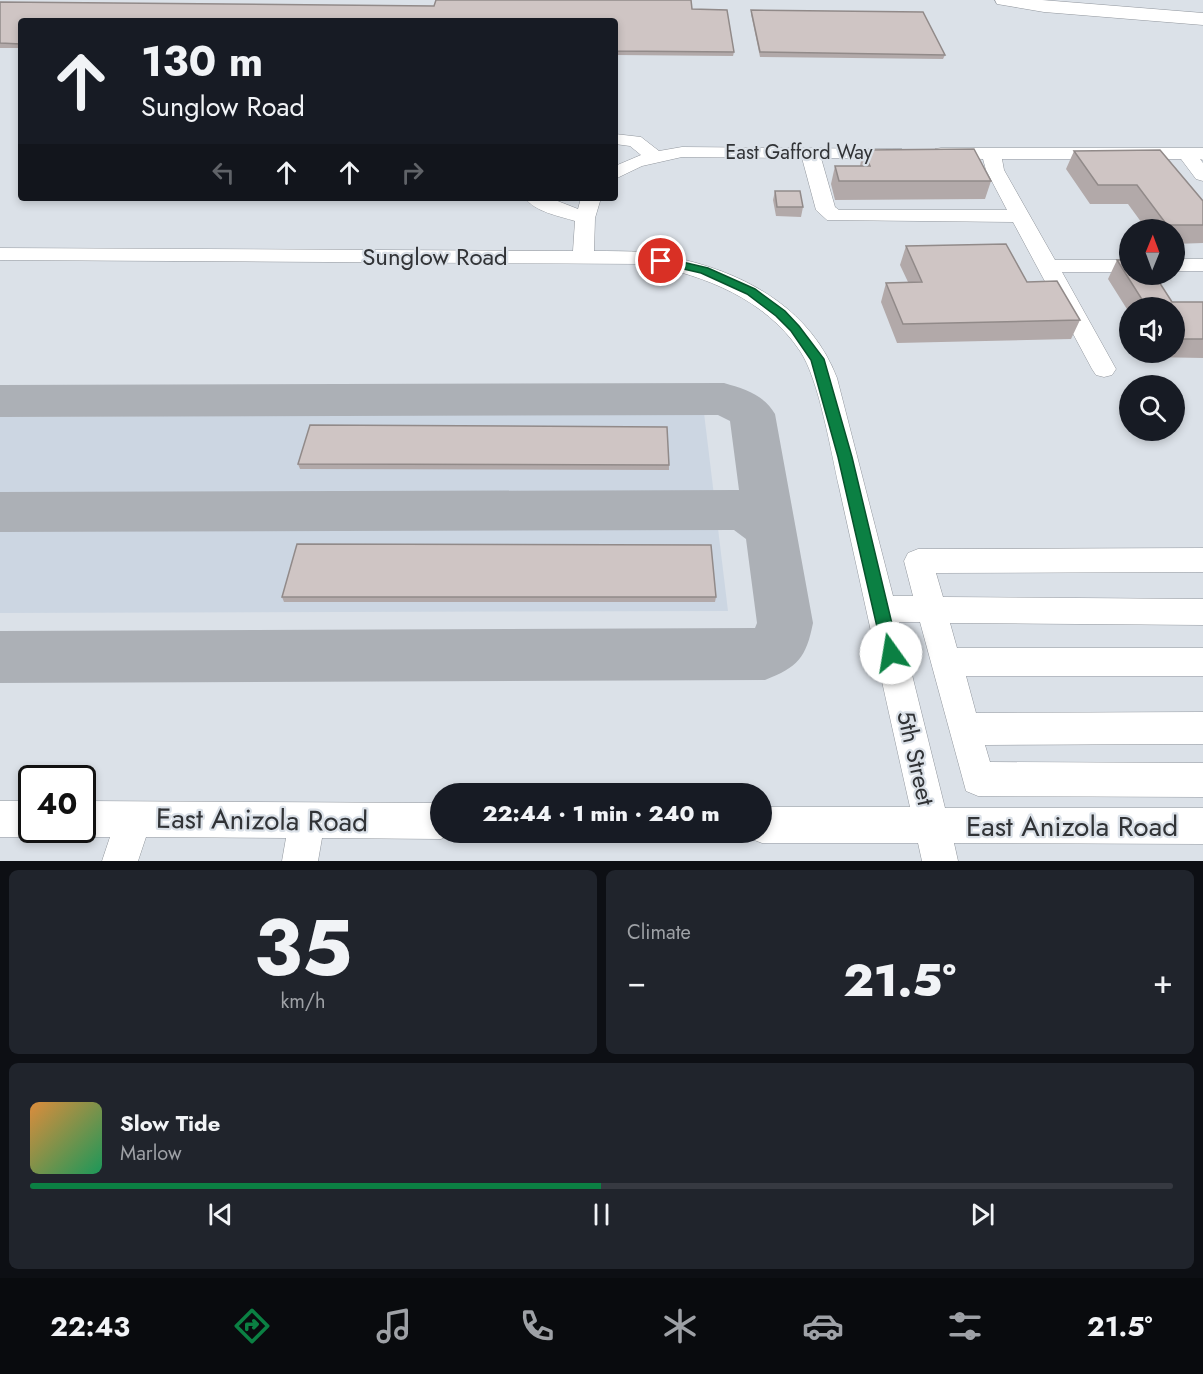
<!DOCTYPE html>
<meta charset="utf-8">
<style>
:root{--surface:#171b24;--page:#20242c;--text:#f1f3f6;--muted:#9ea1a6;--line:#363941;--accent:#0b8043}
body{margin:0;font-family:Jost,sans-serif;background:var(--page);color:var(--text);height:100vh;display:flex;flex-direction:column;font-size:22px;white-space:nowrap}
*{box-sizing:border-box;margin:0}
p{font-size:20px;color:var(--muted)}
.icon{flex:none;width:33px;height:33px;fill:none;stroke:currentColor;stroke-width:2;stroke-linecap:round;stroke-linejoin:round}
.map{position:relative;height:861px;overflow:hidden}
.side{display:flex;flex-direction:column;gap:9px;padding:9px;background:#0d0f14;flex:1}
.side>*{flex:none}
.hud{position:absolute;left:18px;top:18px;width:600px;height:183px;border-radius:6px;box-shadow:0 3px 9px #0003;background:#171b24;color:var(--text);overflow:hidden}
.needle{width:39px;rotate:1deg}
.buttons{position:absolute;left:1119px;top:219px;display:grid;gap:12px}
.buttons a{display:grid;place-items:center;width:66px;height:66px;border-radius:50%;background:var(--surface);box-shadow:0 3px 9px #0003;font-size:30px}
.speed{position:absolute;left:18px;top:765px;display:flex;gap:12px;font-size:30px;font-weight:700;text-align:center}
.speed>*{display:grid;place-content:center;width:78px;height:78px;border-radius:50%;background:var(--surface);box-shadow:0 3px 9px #0003;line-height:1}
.speed .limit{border:3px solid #111;border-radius:9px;background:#fff;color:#111}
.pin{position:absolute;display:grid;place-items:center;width:51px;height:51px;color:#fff;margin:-26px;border:3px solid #fff;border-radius:50%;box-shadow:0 2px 6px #0007}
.me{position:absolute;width:66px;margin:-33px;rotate:347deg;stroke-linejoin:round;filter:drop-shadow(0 0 4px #0008)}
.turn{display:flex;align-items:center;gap:21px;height:126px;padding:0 24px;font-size:27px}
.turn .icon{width:78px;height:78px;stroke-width:2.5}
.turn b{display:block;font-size:42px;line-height:51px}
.lanes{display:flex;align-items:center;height:57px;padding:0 24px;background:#0003;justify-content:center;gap:30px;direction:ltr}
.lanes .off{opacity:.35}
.big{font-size:45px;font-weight:800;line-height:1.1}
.side .widget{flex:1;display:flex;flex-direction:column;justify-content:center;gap:9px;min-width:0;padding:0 21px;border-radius:9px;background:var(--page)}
.side .dial{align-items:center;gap:0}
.dial b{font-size:78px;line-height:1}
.song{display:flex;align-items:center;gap:18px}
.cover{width:72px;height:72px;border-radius:9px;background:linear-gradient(135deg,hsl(30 70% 55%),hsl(150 70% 35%))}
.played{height:6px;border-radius:3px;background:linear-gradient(90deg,var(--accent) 50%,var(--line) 50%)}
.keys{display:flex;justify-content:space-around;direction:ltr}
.heat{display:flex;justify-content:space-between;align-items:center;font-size:33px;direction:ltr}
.side .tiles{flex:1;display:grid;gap:9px;grid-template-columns:1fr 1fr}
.widget:last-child{grid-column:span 2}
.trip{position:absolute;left:430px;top:783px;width:342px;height:60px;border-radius:30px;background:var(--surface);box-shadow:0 3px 9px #0003;font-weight:800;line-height:60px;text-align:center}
.tab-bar{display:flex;height:96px;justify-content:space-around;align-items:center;background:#090b0e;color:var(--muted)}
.tab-bar .icon{width:42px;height:42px}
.tab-bar .active{color:var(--accent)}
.tab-bar b{font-size:27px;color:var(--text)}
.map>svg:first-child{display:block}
.built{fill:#ccd6e2}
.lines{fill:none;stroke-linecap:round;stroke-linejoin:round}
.taxiway{fill:#acb0b6;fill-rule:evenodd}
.minor-casing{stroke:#91969d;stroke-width:1}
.major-casing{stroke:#91969d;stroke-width:1}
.minor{fill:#fff;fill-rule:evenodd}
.major{fill:#fff;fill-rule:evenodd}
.wall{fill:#b2a9a9}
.building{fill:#cfc5c4;stroke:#918a89;stroke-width:1.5}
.route{fill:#0b8043;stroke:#07532c;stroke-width:1.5}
.labels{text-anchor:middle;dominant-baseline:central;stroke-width:4.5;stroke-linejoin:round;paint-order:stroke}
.far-street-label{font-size:20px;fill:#313336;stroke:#dbe1e8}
.street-label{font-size:24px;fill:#313336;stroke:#dbe1e8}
.near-street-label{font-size:28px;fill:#313336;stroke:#dbe1e8}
</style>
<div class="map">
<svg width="1203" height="861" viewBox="0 0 1203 861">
<rect width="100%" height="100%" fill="#dbe1e8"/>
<path class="built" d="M 704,413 L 728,611 L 0,613 L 0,417 Z"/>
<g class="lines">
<path class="taxiway" d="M 724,383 C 745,389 764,395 775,414 L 813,623 C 806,658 798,667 765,680 L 0,683 L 0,631 L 755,628 L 757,623 L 746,539 L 734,530 L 0,532 L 0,492 L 739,490 L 730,421 L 718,415 L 0,417 L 0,385 Z"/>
<defs>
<path id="minor" d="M 615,134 L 641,137 L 659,151 L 682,147 L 902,149 L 905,153 L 902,157 L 896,158 L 821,158 L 835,207 L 839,210 L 1007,210 L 986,170 L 983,159 L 935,157 L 932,153 L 935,149 L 941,148 L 1203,148 L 1203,160 L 1200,159 L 1203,163 L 1203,181 L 1196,179 L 1181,159 L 1002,159 L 1004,170 L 1055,260 L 1130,260 L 1130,272 L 1062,272 L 1116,369 L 1112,375 L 1104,377 L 1096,375 L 1092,369 L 1013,222 L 827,220 L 816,210 L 802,158 L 682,157 L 642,166 L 615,179 L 615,166 L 641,155 L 630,146 L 615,144 Z
M 525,198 L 550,198 L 578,209 L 581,198 L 601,198 L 595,218 L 594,251 C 610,251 627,251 644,252 C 658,252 671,256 685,260 C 751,276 812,312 837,378 L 893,596 L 913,596 L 904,561 L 908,553 L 918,549 L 1203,548 L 1203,572 L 936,573 L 943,597 L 1203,599 L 1203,625 L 950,623 L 957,648 L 1203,648 L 1203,676 L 966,676 L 976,713 L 1203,712 L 1203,744 L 985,745 L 990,762 L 1203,763 L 1203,797 L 978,796 L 966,791 L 920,622 L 899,622 L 945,808 L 1203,808 L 1203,844 L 954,843 L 958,861 L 922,861 L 918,843 L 762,843 L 749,838 L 747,832 L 762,832 L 762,807 L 910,807 C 886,701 863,594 839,487 C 831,452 819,379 800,351 C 765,299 706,276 646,264 L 0,260 L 0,248 L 573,251 L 575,221 C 559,216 535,212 525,198 Z
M 1174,259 L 1203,259 L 1203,271 L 1174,271 Z
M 0,801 L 32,801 L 32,830 L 45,830 L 45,832 L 32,837 L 0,837 Z
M 82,801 L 441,803 L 441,832 L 454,832 L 441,839 L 322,838 L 318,861 L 282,861 L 286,838 L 146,837 L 138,861 L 102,861 L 110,837 L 82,837 L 69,830 L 82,830 Z"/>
<path id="major" d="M 995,0 L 1042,0 L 1203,13 L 1203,25 L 1044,12 L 997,4 Z"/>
</defs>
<use href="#minor" class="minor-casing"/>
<use href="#major" class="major-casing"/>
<use href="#minor" class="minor"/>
<use href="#major" class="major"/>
</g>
<path class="wall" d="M 436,0 L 691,0 L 692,9 L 727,10 L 734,52 L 733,56 L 615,55 L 615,21 L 21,21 L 21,48 L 0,48 L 0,2 L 434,6 Z
M 751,10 L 945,55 L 943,59 L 760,57 L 751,14 Z
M 863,150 L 991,181 L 985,199 L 835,200 L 831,184 L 835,166 L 860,166 Z
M 1074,151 L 1203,201 L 1203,243 L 1174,244 L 1174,230 L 1147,230 L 1128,204 L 1090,204 L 1066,169 Z
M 775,191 L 803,207 L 801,217 L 776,216 L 773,200 Z
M 906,246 L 1027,282 L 1080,320 L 1071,339 L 897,343 L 881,302 L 886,283 L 908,282 L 900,265 Z
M 1117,260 L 1172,302 L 1203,302 L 1203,358 L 1150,357 L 1147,352 L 1174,352 L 1174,308 L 1130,308 L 1130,314 L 1108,279 Z
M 298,464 L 669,465 L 669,470 L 300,469 Z
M 282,597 L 716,597 L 715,602 L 284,602 Z"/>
<path class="building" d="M 436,0 L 691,0 L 692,9 L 727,10 L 734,52 L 615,51 L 615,21 L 21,21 L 21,44 L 0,43 L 0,2 L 434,6 Z
M 751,10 L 923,12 L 945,55 L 760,52 Z
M 974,149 L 991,181 L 839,181 L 835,166 L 870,166 L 863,150 Z
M 1160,150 L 1203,201 L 1203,225 L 1167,225 L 1137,185 L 1098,185 L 1074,151 Z
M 775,191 L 800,191 L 803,207 L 777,207 Z
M 1006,244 L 1027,282 L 1057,281 L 1080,320 L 903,324 L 886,283 L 922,282 L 906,246 Z
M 1117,260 L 1130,260 L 1130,274 L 1154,274 L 1172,302 L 1203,302 L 1203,339 L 1174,339 L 1174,308 L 1141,308 L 1138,301 L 1143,301 Z
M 310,425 L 667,427 L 669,465 L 298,464 Z
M 297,544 L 711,545 L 716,597 L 282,597 Z"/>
<path class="route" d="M 661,257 L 708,268 L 755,289 L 785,311 L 799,326 L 824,359 L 852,457 L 899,653 L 897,658 L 891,660 L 885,658 L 883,653 L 838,457 L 811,360 L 791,331 L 776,316 L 747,294 L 701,273 L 657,263 L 657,258 Z"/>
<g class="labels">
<g class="far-street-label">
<text x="799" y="152">East Gafford Way</text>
</g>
<g class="street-label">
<text x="435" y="256">Sunglow Road</text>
<text transform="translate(916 758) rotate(77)">5th Street</text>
</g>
<g class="near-street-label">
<text transform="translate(262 820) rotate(1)">East Anizola Road</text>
<text x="1072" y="826">East Anizola Road</text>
</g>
</g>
</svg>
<div class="buttons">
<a><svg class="needle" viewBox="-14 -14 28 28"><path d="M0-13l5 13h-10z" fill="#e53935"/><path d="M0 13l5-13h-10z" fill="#9ea1a6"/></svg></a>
<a><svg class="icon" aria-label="sound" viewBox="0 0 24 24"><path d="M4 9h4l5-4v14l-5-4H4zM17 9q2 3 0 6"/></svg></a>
<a><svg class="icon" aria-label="search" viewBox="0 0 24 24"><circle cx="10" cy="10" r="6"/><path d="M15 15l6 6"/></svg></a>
</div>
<div class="speed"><div class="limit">40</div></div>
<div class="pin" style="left:661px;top:261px;background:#d93025"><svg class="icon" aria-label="arrive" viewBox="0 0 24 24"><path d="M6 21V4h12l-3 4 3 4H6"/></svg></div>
<svg class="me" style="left:891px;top:653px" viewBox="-20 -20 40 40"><circle r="19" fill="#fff"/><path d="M0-13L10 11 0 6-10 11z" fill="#0b8043"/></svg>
<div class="trip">22:44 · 1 min · 240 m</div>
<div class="hud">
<div class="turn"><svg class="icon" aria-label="ahead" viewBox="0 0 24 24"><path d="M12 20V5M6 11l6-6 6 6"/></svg><div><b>130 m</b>Sunglow Road</div></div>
<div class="lanes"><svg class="icon off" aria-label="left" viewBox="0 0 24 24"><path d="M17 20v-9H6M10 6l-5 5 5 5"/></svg><svg class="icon" aria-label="ahead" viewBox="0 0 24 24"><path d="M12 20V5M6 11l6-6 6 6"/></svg><svg class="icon" aria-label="ahead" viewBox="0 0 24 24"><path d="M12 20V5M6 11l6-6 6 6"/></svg><svg class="icon off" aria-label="right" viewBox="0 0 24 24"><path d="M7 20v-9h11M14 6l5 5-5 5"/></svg></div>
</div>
</div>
<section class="side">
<div class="tiles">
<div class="widget dial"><b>35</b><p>km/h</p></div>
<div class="widget"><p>Climate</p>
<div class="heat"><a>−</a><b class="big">21.5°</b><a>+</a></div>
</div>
<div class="widget">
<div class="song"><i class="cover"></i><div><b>Slow Tide</b><p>Marlow</p></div></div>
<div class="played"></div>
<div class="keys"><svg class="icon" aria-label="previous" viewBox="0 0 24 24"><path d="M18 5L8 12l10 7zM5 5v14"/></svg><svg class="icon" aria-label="pause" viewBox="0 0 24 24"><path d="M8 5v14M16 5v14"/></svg><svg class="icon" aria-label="next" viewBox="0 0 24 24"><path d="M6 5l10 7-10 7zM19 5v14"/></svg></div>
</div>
</div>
</section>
<nav class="tab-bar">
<b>22:43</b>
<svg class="icon active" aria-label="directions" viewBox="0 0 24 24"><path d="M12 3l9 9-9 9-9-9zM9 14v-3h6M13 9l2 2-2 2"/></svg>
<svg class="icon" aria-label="music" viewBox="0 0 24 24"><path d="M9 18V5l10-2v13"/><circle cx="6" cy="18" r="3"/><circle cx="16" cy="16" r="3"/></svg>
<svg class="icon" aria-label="phone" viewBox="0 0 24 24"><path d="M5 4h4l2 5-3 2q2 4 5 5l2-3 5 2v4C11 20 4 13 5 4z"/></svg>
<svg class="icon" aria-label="climate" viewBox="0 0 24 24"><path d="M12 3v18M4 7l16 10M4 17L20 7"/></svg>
<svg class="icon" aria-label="car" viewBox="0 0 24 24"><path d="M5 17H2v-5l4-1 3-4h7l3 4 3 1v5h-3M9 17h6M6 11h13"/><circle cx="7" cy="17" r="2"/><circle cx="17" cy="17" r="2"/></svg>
<svg class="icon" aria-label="filters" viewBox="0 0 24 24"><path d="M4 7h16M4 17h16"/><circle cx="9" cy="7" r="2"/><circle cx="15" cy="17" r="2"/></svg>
<b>21.5°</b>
</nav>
